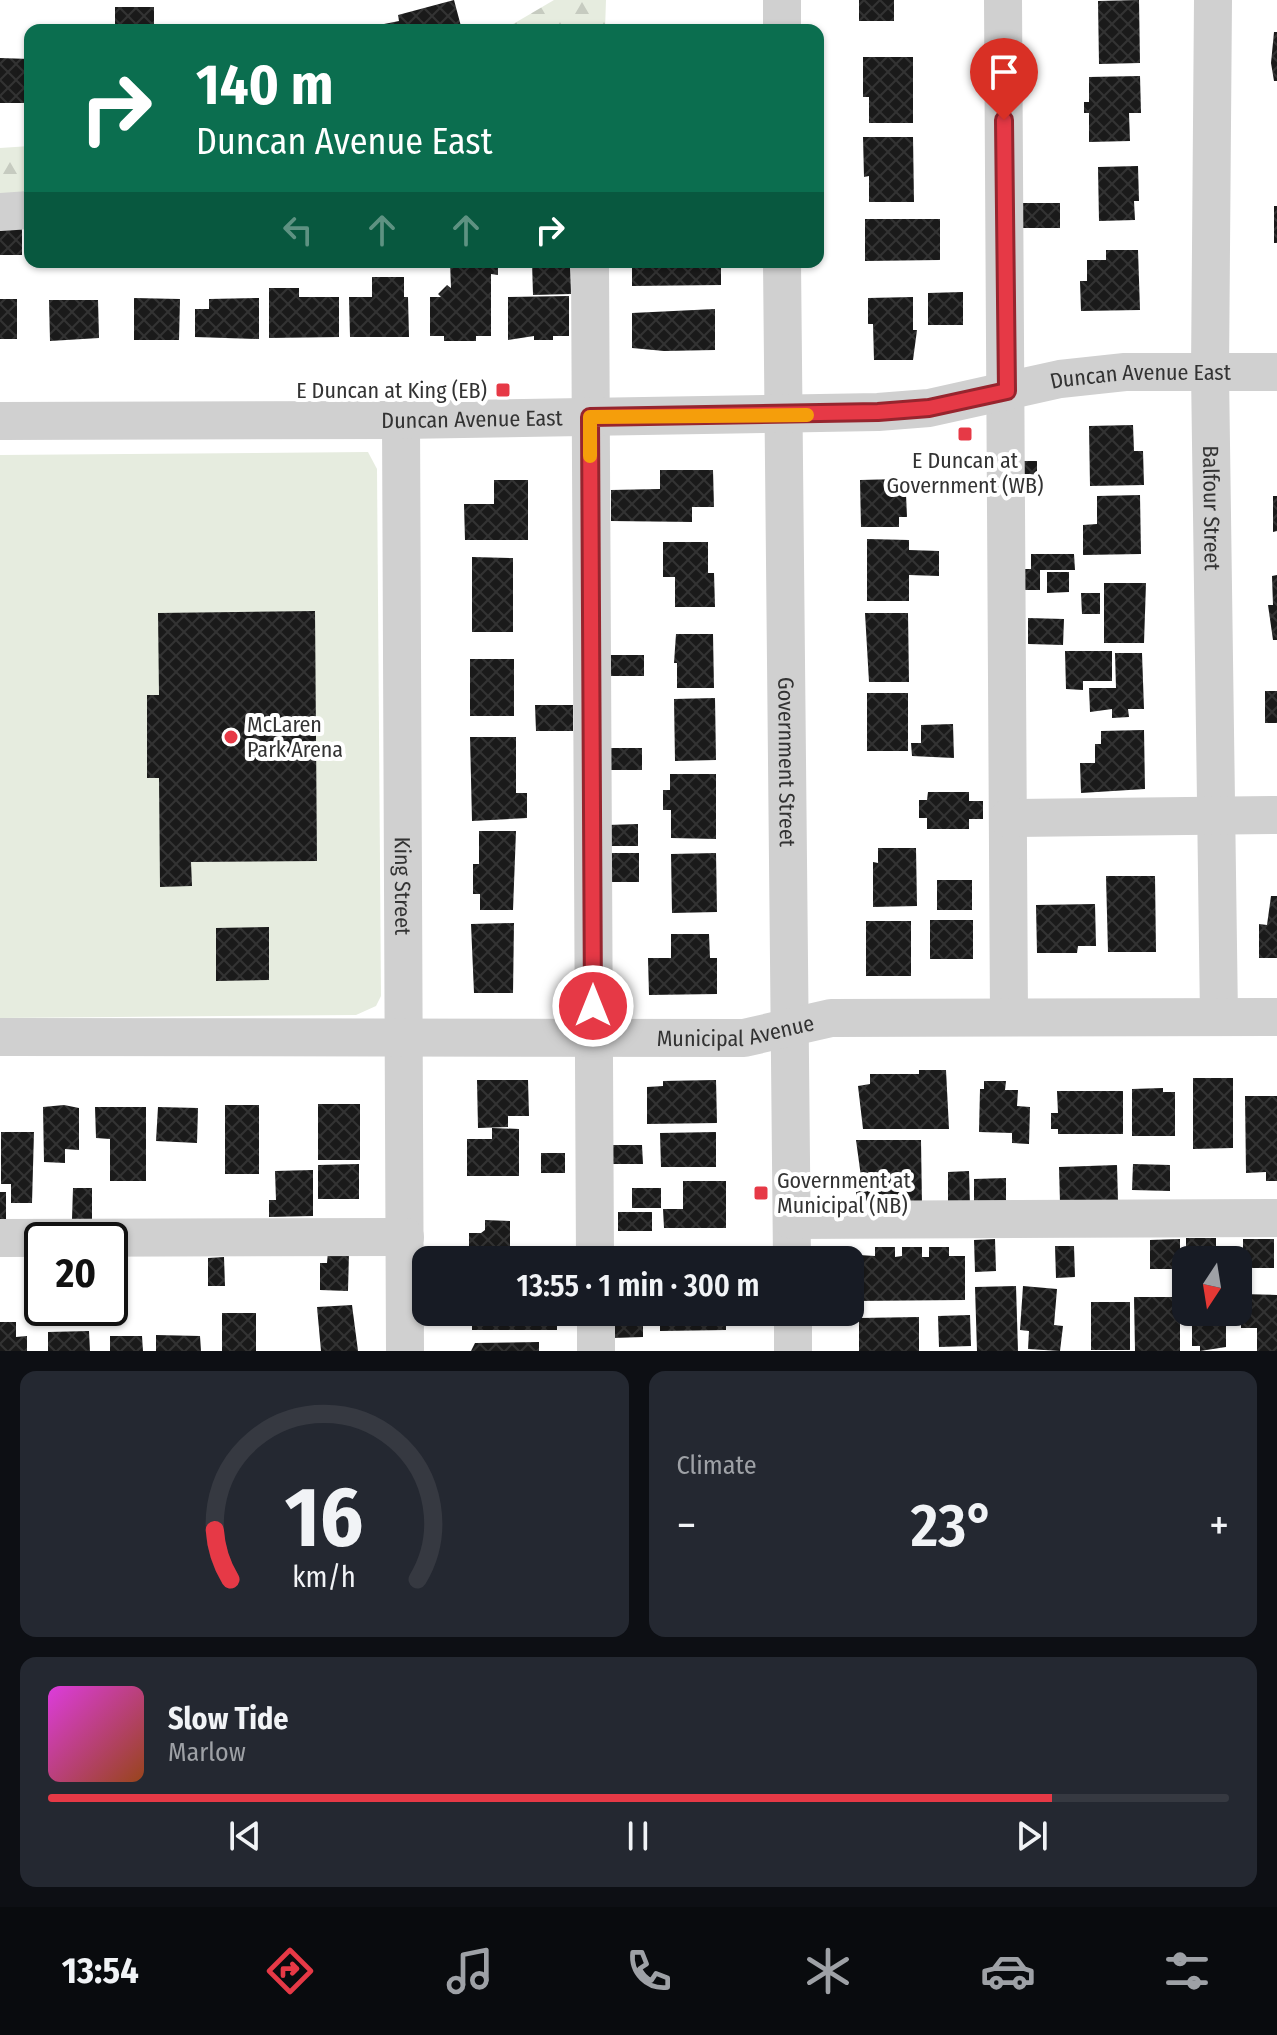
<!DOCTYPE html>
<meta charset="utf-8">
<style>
:root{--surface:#171b24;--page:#242831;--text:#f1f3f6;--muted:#9ea1a6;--line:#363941;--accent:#e63946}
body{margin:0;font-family:"Fira Sans Condensed",sans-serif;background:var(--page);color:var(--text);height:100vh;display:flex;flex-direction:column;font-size:30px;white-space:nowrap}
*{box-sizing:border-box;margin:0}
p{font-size:26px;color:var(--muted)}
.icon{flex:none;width:44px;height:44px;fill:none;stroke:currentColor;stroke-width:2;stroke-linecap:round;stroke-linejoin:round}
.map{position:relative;height:1351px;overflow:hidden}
.panel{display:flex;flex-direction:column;gap:20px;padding:20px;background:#0d0f14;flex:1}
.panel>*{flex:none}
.banner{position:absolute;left:24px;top:24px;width:800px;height:244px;border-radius:16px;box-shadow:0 2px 6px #0004;background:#0b6e4f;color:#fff;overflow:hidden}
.needle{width:52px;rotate:192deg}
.buttons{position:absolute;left:1172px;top:1246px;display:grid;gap:16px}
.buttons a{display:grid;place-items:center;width:80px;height:80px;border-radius:16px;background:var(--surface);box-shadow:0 2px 6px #0004;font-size:40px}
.speed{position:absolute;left:24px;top:1222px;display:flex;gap:16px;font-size:40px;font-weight:700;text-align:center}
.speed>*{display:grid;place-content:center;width:104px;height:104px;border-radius:50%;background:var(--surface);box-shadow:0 2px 6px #0004;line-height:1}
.speed .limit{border:4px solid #111;border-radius:12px;background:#fff;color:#111}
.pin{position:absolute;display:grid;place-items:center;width:68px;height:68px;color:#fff;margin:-82px -34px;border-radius:50% 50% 50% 0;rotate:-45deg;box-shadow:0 0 8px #0007}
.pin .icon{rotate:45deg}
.me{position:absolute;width:88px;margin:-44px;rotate:0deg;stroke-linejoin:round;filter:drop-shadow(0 0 6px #0008)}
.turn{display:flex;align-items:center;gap:28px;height:168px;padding:0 40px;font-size:36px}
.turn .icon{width:104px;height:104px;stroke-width:2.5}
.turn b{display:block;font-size:56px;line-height:68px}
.lanes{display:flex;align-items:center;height:76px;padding:0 40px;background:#0003;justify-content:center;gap:40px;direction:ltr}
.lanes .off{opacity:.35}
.big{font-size:60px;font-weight:600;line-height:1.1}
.panel .card{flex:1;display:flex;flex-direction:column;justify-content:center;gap:12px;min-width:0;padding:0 28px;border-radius:16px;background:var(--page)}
.panel .dial{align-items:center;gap:0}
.dial svg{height:208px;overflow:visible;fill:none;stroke:var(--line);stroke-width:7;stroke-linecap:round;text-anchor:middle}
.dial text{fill:var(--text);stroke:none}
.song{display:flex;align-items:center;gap:24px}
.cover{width:96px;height:96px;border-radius:12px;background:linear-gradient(135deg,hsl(300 70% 55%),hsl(20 70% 35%))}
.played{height:8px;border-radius:4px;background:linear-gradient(90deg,var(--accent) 85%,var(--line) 85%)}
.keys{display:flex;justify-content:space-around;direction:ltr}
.heat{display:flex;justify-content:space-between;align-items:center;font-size:44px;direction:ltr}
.panel .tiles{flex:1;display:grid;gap:20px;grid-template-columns:1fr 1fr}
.card:last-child{grid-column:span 2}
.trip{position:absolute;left:412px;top:1246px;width:452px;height:80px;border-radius:16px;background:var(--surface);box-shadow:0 2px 6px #0004;font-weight:600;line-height:80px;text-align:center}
.menu{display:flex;height:128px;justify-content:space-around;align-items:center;background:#090b0e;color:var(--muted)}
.menu .icon{width:56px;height:56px}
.menu .active{color:var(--accent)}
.menu b{font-size:36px;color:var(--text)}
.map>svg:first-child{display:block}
.forest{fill:url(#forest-firs)}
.park{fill:#e6ecdf}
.building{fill:url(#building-cross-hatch)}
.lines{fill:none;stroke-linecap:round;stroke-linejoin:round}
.minor{stroke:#d0d0d0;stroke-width:38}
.route-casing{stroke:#96252e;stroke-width:20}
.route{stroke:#e63946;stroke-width:14}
.slow{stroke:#f59e0b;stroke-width:14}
.poi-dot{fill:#e63946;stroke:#fff;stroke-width:3}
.labels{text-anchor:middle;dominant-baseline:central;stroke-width:8;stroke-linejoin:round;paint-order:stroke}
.street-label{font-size:22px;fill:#333;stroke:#fff}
.poi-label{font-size:22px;fill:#333;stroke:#fff;text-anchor:start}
</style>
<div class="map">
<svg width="1277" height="1351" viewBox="0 0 1277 1351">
<defs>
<pattern id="forest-firs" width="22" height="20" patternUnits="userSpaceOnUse" patternTransform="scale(2)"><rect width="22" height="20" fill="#e6ecdf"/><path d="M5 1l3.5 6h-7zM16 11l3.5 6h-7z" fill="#c6cbc0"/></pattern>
<pattern id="building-cross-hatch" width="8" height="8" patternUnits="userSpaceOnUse" patternTransform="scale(2)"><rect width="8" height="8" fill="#1a1a1a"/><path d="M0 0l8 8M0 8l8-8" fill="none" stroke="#333"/></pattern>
</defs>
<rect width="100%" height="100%" fill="#fff"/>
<path class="forest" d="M 554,0 L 606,0 L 605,30 L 503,30 Z
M 30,146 L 30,197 L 0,200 L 0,148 Z"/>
<path class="park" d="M 368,452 L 377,469 L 381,996 L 376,1006 L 356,1015 L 0,1018 L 0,455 Z"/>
<path class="building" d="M 454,0 L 462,30 L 385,30 L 384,24 L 399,21 L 398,15 Z
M 859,0 L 894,0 L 894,21 L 859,21 Z
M 1139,0 L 1140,63 L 1099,64 L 1098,1 Z
M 115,7 L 154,7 L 154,30 L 115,30 Z
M 1274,32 L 1277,32 L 1277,81 L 1274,81 L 1271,63 Z
M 863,57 L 913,57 L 913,123 L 869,123 L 869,97 L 863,97 Z
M 0,58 L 30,59 L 30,103 L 0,103 Z
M 1140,76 L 1141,113 L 1129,113 L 1130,141 L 1089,142 L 1089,113 L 1084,113 L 1084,102 L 1089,102 L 1089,77 Z
M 863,137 L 913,137 L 914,202 L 869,202 L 869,176 L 864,177 Z
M 1138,166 L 1139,201 L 1134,201 L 1135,220 L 1099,221 L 1098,167 Z
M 1022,203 L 1060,203 L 1060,228 L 1023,228 Z
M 1274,206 L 1277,206 L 1277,243 L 1274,243 Z
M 865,219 L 940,219 L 940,260 L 865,261 Z
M 0,224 L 22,224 L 22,255 L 0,255 Z
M 1106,250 L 1138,250 L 1140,310 L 1081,311 L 1080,281 L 1087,281 L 1087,260 L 1106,260 Z
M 450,262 L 498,262 L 498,275 L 491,274 L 491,336 L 476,336 L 476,341 L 444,341 L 444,336 L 430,336 L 430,297 L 441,297 L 438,294 L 447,285 L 451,288 Z
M 532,262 L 570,262 L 571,294 L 533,295 Z
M 632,262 L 721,262 L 721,285 L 632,286 Z
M 372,277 L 404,277 L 404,297 L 408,297 L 409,337 L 350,337 L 349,297 L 372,297 Z
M 269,288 L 299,288 L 299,297 L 339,297 L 339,337 L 269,338 Z
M 963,292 L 963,325 L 928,325 L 928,293 Z
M 569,296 L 569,336 L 553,336 L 553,340 L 534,340 L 534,336 L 508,340 L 508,297 Z
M 913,297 L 913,330 L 917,330 L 913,360 L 874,360 L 873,324 L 868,324 L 868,298 Z
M 134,298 L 180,299 L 179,340 L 134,340 Z
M 259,298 L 259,339 L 195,337 L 195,309 L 209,309 L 209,299 Z
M 0,299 L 17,299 L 17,339 L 0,339 Z
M 49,300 L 98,300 L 99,338 L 50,341 Z
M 715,309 L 715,350 L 664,351 L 632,348 L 632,313 Z
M 1133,425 L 1134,451 L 1143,451 L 1144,485 L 1090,486 L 1089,426 Z
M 1020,461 L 1037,461 L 1037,483 L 1019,483 Z
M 660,470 L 713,470 L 714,507 L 692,507 L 692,522 L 611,521 L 611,490 L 660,489 Z
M 898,479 L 898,495 L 906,494 L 907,517 L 899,517 L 899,527 L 861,527 L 860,480 Z
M 494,480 L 528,480 L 528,540 L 465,540 L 464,504 L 494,504 Z
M 1140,495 L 1141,554 L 1083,555 L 1083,525 L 1097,524 L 1097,496 Z
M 1273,496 L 1277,496 L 1277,531 L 1273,532 Z
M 867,539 L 909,540 L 909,550 L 939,551 L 939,576 L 909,575 L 909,601 L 867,601 Z
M 663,542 L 708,542 L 708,573 L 714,573 L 715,607 L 675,607 L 675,577 L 663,577 Z
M 1031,554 L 1074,554 L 1075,570 L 1040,570 L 1040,590 L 1025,590 L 1024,569 L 1031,569 Z
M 472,557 L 513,558 L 513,632 L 472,632 Z
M 1047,572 L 1069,572 L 1069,592 L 1047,593 Z
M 1277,575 L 1277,640 L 1273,640 L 1268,605 L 1273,605 L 1272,576 Z
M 1104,583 L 1146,583 L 1144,643 L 1104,643 Z
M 1081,593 L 1100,593 L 1100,614 L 1082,614 Z
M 315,611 L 317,861 L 191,862 L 192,886 L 160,887 L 159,778 L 147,778 L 147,695 L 159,695 L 158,613 Z
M 865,613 L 908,613 L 909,682 L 869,682 Z
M 1028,618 L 1064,619 L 1063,645 L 1028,644 Z
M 676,634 L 713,634 L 714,688 L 677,688 L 677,663 L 674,663 Z
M 1065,651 L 1112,651 L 1112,681 L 1083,681 L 1083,690 L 1066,689 Z
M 1115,653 L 1142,653 L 1144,709 L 1128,709 L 1129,717 L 1112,718 L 1112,709 L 1090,712 L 1089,688 L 1116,688 Z
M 610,655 L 644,655 L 644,676 L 610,676 Z
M 470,659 L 514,659 L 514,716 L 470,716 Z
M 1265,691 L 1277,691 L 1277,723 L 1265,723 Z
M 867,693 L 908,693 L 908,751 L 867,751 Z
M 715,698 L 716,760 L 675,761 L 674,699 Z
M 535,705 L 573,705 L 573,731 L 536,731 Z
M 953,724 L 954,758 L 912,756 L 911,743 L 921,743 L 921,725 Z
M 1144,730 L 1145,789 L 1081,793 L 1080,763 L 1095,763 L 1095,744 L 1101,744 L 1101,731 Z
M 470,737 L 516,737 L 516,793 L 527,793 L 527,818 L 472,821 Z
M 610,748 L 642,748 L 642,770 L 610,770 Z
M 670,774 L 716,774 L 716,839 L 671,838 L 671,810 L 663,810 L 663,790 L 670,790 Z
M 928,792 L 969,792 L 969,801 L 983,801 L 983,819 L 969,819 L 969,829 L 927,829 L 927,818 L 919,818 L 919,800 L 927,800 Z
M 638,824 L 638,846 L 607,846 L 607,825 Z
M 479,831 L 516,831 L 513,910 L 480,910 L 480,894 L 473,894 L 473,864 L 479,864 Z
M 878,848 L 916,848 L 917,906 L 873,907 L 873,862 L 878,863 Z
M 610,853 L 639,853 L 639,882 L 610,882 Z
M 716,853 L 717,912 L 672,913 L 671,854 Z
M 1106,876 L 1155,876 L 1156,952 L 1108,952 Z
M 937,880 L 972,880 L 972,910 L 937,910 Z
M 1271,896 L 1277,896 L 1277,958 L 1259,958 L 1259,924 L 1267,925 Z
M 1095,904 L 1096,946 L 1078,946 L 1077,953 L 1037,953 L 1036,905 Z
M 930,920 L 973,920 L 973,959 L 930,959 Z
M 866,921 L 911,921 L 911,976 L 866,976 Z
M 514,923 L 513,993 L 474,993 L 471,924 Z
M 269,927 L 269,980 L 216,981 L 216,928 Z
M 671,934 L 709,934 L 710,958 L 717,958 L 717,994 L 649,995 L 648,958 L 671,958 Z
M 919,1070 L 946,1070 L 949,1129 L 863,1129 L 858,1086 L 870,1084 L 870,1074 L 919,1074 Z
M 1193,1078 L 1233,1078 L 1233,1148 L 1193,1149 Z
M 477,1080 L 528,1080 L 529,1116 L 508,1116 L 508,1127 L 478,1128 Z
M 716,1080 L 717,1123 L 647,1124 L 647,1087 L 663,1086 L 663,1081 Z
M 984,1081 L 1006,1081 L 1005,1090 L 1018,1090 L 1017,1106 L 1030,1107 L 1029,1144 L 1012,1143 L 1012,1133 L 979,1132 L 980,1089 L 984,1089 Z
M 1163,1088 L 1163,1092 L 1175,1092 L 1175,1136 L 1132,1136 L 1132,1089 Z
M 1057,1091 L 1123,1091 L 1123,1134 L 1058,1134 L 1058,1129 L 1051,1129 L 1051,1113 L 1058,1113 Z
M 1245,1096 L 1277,1096 L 1277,1181 L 1266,1181 L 1266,1172 L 1246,1173 Z
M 318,1104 L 360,1104 L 360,1160 L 318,1160 Z
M 64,1105 L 79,1108 L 79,1150 L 65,1149 L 65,1163 L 44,1162 L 43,1107 Z
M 225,1105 L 259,1105 L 259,1174 L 225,1174 Z
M 95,1107 L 146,1107 L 146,1181 L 110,1181 L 110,1139 L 96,1138 Z
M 158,1107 L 198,1108 L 197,1143 L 156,1141 Z
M 492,1128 L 519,1129 L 519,1176 L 467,1176 L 467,1139 L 492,1139 Z
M 1,1132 L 34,1132 L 32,1203 L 11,1203 L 11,1184 L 1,1184 Z
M 716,1132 L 716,1167 L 661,1167 L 660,1133 Z
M 856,1140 L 921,1140 L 922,1205 L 856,1205 L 856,1184 L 862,1184 Z
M 612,1145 L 642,1145 L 643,1164 L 613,1164 Z
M 541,1153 L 565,1153 L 565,1173 L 541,1173 Z
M 359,1164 L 359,1199 L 318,1199 L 318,1165 Z
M 1133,1164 L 1170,1165 L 1170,1191 L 1132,1190 Z
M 1117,1165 L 1118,1201 L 1060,1203 L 1059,1167 Z
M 313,1170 L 313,1216 L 269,1217 L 269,1200 L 276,1200 L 275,1171 Z
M 969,1171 L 970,1206 L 948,1206 L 948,1172 Z
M 1006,1178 L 1006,1206 L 974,1206 L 974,1179 Z
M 683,1181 L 726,1181 L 726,1228 L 664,1228 L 663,1209 L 683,1209 Z
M 73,1188 L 92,1188 L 92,1220 L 72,1219 Z
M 632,1188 L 661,1188 L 661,1208 L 632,1208 Z
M 0,1192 L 6,1192 L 6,1220 L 0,1220 Z
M 618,1212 L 652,1212 L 652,1231 L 618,1231 Z
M 485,1220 L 510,1221 L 510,1260 L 469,1260 L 469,1233 L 481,1233 L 485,1230 Z
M 1186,1238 L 1216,1238 L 1216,1260 L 1186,1260 Z
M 995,1239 L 996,1271 L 975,1272 L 974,1240 Z
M 1180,1239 L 1180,1269 L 1150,1269 L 1150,1240 Z
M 1243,1239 L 1274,1239 L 1274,1268 L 1243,1268 Z
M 1055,1246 L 1074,1246 L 1075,1277 L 1056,1278 Z
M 875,1247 L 895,1247 L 895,1257 L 902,1256 L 902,1247 L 922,1247 L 922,1257 L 929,1257 L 929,1247 L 949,1247 L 949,1256 L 965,1256 L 965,1300 L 852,1301 L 850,1260 L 843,1260 L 843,1254 L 875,1256 Z
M 328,1251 L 349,1252 L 348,1291 L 320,1290 L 320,1263 L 327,1263 Z
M 224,1257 L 225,1286 L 208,1286 L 208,1258 Z
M 1016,1286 L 1018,1351 L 977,1351 L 975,1287 Z
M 1023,1286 L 1057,1289 L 1054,1325 L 1063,1326 L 1060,1351 L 1028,1349 L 1029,1331 L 1020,1330 Z
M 1241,1294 L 1277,1295 L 1277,1351 L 1257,1351 L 1257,1328 L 1241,1328 Z
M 1134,1297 L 1180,1297 L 1180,1351 L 1135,1351 Z
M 1091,1302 L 1130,1302 L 1130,1350 L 1091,1350 Z
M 352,1305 L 358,1351 L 321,1351 L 317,1307 Z
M 472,1312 L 557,1312 L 557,1330 L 472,1330 Z
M 613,1312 L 643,1312 L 643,1337 L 613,1338 Z
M 660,1312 L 731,1312 L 731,1316 L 726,1316 L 726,1330 L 660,1331 Z
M 1192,1312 L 1226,1312 L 1226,1347 L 1200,1351 L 1200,1346 L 1192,1346 Z
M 222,1313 L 256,1313 L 256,1351 L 222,1351 Z
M 970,1315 L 971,1346 L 939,1347 L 938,1316 Z
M 919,1317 L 919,1351 L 859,1351 L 859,1318 Z
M 0,1322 L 16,1322 L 16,1337 L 27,1336 L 27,1351 L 0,1351 Z
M 89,1331 L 90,1351 L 48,1351 L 48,1332 Z
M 156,1335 L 200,1336 L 201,1351 L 156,1351 Z
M 110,1336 L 142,1336 L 143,1351 L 110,1351 Z
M 539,1342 L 539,1351 L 471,1351 L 475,1343 Z"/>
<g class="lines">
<g class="minor">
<path d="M 782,0 L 782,30"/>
<path d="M 1003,0 L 1009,1017"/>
<path id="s1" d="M 1213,0 L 1210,372 L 1219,1017"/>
<path d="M 0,212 L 30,210"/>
<path d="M 590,262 L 595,1260"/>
<path id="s2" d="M 782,262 L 792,1260"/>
<path id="s3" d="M 401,420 L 405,1351"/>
<path id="s4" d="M 0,421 L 401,420 L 878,412 L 929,408 L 1060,379 L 1125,372 L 1277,372"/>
<path d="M 1008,818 L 1277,815"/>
<path id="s5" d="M 0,1037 L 744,1038 L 831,1018 L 1277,1017"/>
<path d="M 792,1220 L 1277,1218"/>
<path d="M 0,1238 L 405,1237"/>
<path d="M 596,1312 L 596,1351"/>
<path d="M 793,1312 L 793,1351"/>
</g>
</g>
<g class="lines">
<defs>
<path id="route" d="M 593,1006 L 590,417 L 878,412 L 929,408 L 1007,391 L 1004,120"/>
</defs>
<use href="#route" class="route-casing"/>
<use href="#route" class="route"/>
<path class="slow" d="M 590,456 L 590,417 L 807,415"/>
</g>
<g class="poi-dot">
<rect x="495" y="382" width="16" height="16" rx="4"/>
<rect x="957" y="426" width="16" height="16" rx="4"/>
<circle cx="231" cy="737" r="8"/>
<rect x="753" y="1185" width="16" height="16" rx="4"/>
</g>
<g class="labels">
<g class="street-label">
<text stroke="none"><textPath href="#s4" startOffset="1144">Duncan Avenue East</textPath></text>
<text stroke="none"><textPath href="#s4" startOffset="472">Duncan Avenue East</textPath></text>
<text stroke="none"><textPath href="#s1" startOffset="508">Balfour Street</textPath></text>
<text stroke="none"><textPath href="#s2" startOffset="500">Government Street</textPath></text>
<text stroke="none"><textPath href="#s3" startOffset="466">King Street</textPath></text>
<text stroke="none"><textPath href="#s5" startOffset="736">Municipal Avenue</textPath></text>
</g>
<g class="poi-label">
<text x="487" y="390" text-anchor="end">E Duncan at King (EB)</text>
<text x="965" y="460" text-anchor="middle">E Duncan at<tspan x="965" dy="25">Government (WB)</tspan></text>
<text x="247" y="724">McLaren<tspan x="247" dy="25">Park Arena</tspan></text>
<text x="777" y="1180">Government at<tspan x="777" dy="25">Municipal (NB)</tspan></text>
</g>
</g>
</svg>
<div class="buttons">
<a><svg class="needle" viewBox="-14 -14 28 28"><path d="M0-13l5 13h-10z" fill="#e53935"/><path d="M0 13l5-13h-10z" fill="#9ea1a6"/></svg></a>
</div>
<div class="speed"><div class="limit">20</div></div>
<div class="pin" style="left:1004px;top:120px;background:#d93025"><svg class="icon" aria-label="arrive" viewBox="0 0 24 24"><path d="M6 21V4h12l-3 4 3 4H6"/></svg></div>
<svg class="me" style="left:593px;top:1006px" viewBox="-20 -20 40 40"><circle r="17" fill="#e63946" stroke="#fff" stroke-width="3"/><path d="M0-11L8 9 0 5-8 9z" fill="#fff"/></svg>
<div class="trip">13:55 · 1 min · 300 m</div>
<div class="banner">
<div class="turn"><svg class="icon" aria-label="right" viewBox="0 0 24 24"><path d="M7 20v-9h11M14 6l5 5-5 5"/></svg><div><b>140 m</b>Duncan Avenue East</div></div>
<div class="lanes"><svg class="icon off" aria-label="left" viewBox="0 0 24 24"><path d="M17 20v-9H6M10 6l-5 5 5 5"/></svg><svg class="icon off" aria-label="ahead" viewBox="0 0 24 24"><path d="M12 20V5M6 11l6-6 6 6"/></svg><svg class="icon off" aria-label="ahead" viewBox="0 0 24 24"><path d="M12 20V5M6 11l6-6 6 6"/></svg><svg class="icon" aria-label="right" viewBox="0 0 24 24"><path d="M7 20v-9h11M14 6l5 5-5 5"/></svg></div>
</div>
</div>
<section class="panel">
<div class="tiles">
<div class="card dial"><svg viewBox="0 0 100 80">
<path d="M14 69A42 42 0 1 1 86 69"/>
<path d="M14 69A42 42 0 0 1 8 50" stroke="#e63946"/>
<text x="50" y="56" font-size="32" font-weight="700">16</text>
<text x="50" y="72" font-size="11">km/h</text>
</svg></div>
<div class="card"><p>Climate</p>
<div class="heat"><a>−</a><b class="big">23°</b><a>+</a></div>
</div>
<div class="card">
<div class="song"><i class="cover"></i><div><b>Slow Tide</b><p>Marlow</p></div></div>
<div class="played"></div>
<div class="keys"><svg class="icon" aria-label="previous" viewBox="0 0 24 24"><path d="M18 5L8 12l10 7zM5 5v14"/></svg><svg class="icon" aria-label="pause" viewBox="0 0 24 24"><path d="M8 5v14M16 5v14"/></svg><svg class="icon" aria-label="next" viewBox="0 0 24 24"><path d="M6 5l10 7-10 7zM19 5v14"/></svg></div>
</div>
</div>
</section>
<nav class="menu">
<b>13:54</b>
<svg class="icon active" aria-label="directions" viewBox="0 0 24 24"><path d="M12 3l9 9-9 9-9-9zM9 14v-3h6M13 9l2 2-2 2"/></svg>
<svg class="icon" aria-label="music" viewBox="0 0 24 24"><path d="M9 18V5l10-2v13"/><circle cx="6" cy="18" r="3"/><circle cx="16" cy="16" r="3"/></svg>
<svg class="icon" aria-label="phone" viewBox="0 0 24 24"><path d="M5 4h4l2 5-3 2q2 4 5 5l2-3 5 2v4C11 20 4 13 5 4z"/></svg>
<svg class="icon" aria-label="climate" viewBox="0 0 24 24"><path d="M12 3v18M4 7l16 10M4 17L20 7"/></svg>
<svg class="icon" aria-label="car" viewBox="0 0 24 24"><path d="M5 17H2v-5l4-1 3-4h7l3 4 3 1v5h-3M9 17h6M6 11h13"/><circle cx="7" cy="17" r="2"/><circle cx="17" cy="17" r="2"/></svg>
<svg class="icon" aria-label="filters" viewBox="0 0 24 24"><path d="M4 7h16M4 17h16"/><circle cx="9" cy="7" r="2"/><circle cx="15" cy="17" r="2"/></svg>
</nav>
